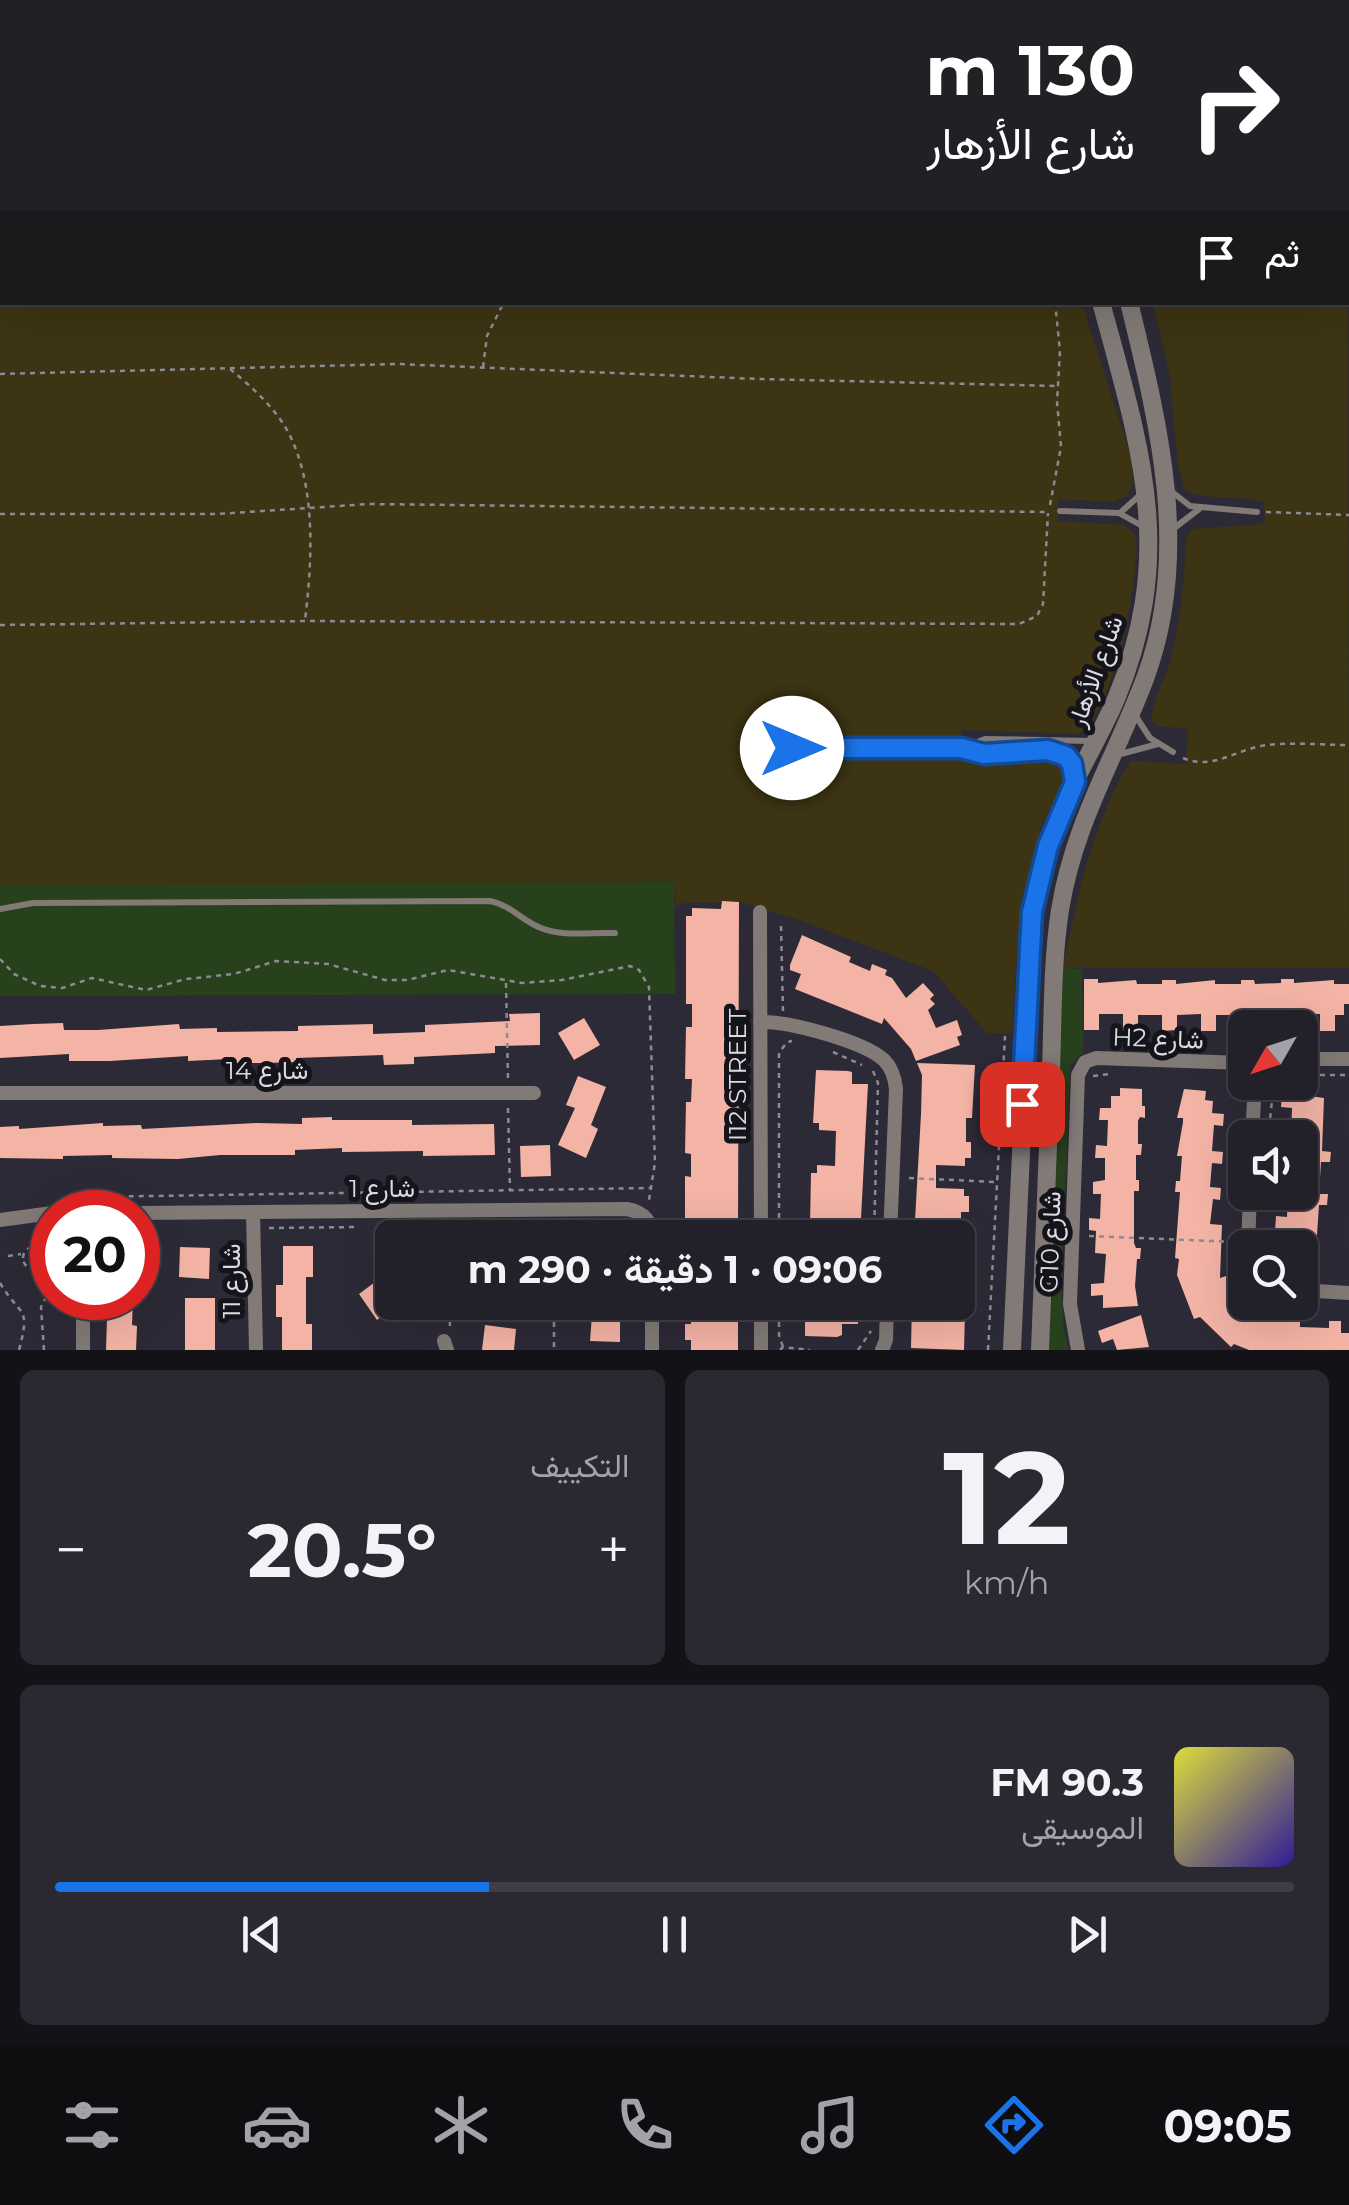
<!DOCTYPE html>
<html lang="ar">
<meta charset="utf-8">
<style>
:root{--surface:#222029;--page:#2a2831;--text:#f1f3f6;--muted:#a2a3a8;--line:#3f3e46;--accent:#1a73e8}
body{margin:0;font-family:Montserrat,Vazirmatn,sans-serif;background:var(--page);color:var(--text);direction:rtl;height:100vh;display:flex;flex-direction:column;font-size:38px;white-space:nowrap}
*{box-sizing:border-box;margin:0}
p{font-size:32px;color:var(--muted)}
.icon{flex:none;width:55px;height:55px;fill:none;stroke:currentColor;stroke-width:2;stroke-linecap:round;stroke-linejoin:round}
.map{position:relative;height:1350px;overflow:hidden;direction:ltr}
.side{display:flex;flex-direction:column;gap:20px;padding:20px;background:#131217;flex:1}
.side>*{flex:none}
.top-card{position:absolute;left:0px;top:0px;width:1350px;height:305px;box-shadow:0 10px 40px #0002,0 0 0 2px var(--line);direction:rtl;background:#202124;color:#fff;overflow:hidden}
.needle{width:65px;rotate:231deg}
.buttons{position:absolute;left:1228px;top:1010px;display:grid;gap:20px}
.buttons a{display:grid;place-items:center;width:90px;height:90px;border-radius:15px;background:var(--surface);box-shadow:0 10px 40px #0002,0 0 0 2px var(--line);font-size:50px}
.speed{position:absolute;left:30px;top:1190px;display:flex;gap:20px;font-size:50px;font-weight:700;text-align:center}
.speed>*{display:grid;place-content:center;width:130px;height:130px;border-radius:50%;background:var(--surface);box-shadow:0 10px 40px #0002,0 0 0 2px var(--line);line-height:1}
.speed .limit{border:15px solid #d22;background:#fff;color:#111}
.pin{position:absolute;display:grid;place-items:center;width:85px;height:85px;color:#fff;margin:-42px;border-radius:20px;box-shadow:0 5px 15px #0006}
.me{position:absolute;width:110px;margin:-55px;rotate:90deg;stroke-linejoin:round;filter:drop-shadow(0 0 8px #0008)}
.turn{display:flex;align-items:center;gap:35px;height:210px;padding:0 50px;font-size:45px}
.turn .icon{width:130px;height:130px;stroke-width:2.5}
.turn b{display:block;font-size:70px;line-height:85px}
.then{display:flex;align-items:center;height:95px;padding:0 50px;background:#0003;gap:20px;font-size:38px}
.big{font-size:75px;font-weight:700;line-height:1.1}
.side .card{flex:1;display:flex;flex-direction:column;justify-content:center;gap:15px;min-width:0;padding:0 35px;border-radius:15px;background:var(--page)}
.side .dial{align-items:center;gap:0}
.dial b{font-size:130px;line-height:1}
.song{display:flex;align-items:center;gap:30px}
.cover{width:120px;height:120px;border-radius:15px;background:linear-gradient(135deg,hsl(60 70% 55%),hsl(250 70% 35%))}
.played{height:10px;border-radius:5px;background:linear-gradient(90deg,var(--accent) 35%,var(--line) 35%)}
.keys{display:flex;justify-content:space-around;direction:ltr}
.heat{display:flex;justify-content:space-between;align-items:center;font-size:55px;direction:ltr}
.side .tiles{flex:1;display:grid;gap:20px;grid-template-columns:1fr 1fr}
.card:last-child{grid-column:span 2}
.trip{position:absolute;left:375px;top:1220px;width:600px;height:100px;border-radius:15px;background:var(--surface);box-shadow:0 10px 40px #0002,0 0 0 2px var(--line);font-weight:700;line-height:100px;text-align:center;direction:rtl}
.menu{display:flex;height:160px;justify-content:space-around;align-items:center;background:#0e0d10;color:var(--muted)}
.menu .icon{width:70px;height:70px}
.menu .current{color:var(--accent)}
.menu b{font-size:45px;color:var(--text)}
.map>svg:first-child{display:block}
.green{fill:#26411c}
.sand{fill:#3c3413}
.building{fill:#f3b3a5}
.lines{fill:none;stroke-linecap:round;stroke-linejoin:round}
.path{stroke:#8c8b95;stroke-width:2.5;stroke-dasharray:5 5;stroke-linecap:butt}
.service{stroke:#817a76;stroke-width:6}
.minor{stroke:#817a76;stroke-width:14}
.tertiary{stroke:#817a76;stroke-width:18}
.route-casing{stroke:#114b97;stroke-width:25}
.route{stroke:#1a73e8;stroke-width:18}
.labels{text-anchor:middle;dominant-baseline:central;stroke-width:10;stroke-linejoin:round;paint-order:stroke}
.street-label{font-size:25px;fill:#dbdae2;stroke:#15141a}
</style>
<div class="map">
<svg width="1349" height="1350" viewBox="0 0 1349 1350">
<rect width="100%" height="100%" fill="#2d2a37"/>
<path class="green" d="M 674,882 L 675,994 L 0,996 L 0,883 Z
M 1063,968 L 1082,969 L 1083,1053 L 1070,1065 L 1061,1285 L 1064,1330 L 1069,1350 L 1047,1350 Z"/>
<path class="sand" d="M 0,163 L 2,302 L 1082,303 L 1131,457 L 1133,485 L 1126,497 L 1112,502 L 1058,499 L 1058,521 L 1125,525 L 1136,536 C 1140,577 1114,712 1079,734 L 961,730 L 961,760 C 982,760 1046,748 1059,767 C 1069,782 1047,811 1042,825 C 1019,893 1016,962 1012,1033 L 987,1033 L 933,971 L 799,920 L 739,902 L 686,903 L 677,905 L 675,910 L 674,882 L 0,886 Z
M 1348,172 L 1349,968 L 1063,968 C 1078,897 1092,822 1131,761 L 1186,764 L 1188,729 L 1158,726 L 1151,719 C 1154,697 1165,679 1171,658 C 1181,618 1184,580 1186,539 L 1192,529 L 1265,524 L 1264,502 C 1239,494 1208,502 1185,490 L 1178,466 L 1170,377 L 1153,303 L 1348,302 Z"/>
<path class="building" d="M 722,901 L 739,902 L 738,1238 L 721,1238 L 721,1233 L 708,1232 L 708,1226 L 685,1226 L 685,1176 L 691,1177 L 691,1154 L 685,1153 L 686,1102 L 691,1102 L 692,1079 L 685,1079 L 686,1027 L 692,1027 L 692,1004 L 686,1004 L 686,916 L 692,916 L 692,908 L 721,909 Z
M 802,935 L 851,957 L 849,962 L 870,971 L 872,964 L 887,970 L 885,975 L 892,978 L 906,998 L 923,983 L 934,995 L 930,999 L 935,1004 L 928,1010 L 936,1028 L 957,1020 L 962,1035 L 957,1037 L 960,1045 L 916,1061 L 911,1049 L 884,1018 L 882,1024 L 795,989 L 801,974 L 790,970 L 790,965 Z
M 1084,979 L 1098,979 L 1098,983 L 1136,980 L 1137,984 L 1162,984 L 1162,980 L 1176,980 L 1176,984 L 1215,980 L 1215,984 L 1241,984 L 1241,980 L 1254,980 L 1255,984 L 1281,983 L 1281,979 L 1294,979 L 1294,983 L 1334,980 L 1334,984 L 1349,984 L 1349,1004 L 1344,1004 L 1344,1015 L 1335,1015 L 1335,1031 L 1320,1031 L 1320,1014 L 1296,1014 L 1296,1028 L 1281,1028 L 1281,1014 L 1255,1015 L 1256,1028 L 1241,1028 L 1240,1015 L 1216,1015 L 1216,1031 L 1201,1031 L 1201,1014 L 1177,1015 L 1177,1030 L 1162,1031 L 1162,1015 L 1138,1015 L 1138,1031 L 1123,1031 L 1123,1014 L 1099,1014 L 1099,1030 L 1084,1030 Z
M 540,1013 L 540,1045 L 495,1046 L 495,1053 L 414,1057 L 414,1064 L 384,1065 L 383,1055 L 296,1058 L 296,1062 L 266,1063 L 229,1063 L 229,1059 L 188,1061 L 188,1056 L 110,1061 L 69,1061 L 69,1054 L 0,1058 L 0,1026 L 33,1024 L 63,1023 L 64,1030 L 98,1030 L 179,1024 L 180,1029 L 217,1028 L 217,1032 L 298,1031 L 298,1026 L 373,1024 L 373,1034 L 425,1032 L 425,1025 L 510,1021 L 509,1014 Z
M 584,1018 L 600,1045 L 574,1060 L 558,1033 Z
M 917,1063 L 975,1065 L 972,1118 L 966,1118 L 966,1142 L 971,1142 L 971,1158 L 965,1158 L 965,1166 L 936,1165 L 936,1188 L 964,1189 L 964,1196 L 969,1196 L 969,1212 L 961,1212 L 961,1238 L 914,1238 L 921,1114 L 922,1075 Z
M 816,1070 L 848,1071 L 852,1072 L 852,1084 L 868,1084 L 860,1238 L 843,1238 L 843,1232 L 832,1232 L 832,1226 L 810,1225 L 811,1173 L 817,1173 L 817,1165 L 835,1166 L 836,1131 L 819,1130 L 819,1123 L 813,1123 Z
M 578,1076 L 606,1087 L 591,1125 L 598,1129 L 586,1158 L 558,1145 L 575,1108 L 566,1105 Z
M 1120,1088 L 1142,1089 L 1142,1106 L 1145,1106 L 1145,1118 L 1140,1117 L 1138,1121 L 1138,1144 L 1142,1144 L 1141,1155 L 1136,1155 L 1136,1180 L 1139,1180 L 1139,1191 L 1134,1191 L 1134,1243 L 1136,1248 L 1141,1248 L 1140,1259 L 1137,1259 L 1135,1286 L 1138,1306 L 1103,1308 L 1103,1295 L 1091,1296 L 1091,1284 L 1104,1283 L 1106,1254 L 1095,1253 L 1096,1231 L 1089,1230 L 1089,1218 L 1100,1219 L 1101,1194 L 1093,1194 L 1093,1182 L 1105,1180 L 1105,1158 L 1095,1158 L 1096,1145 L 1107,1146 L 1108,1120 L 1099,1120 L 1100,1108 L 1111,1108 L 1111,1096 L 1120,1096 Z
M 1184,1089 L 1206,1091 L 1205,1100 L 1213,1101 L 1212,1113 L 1224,1114 L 1223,1126 L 1214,1125 L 1212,1151 L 1223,1152 L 1222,1164 L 1212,1163 L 1210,1187 L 1221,1188 L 1220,1200 L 1213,1199 L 1210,1224 L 1222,1225 L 1220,1278 L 1226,1276 L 1233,1302 L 1241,1294 L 1245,1302 L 1253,1308 L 1287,1322 L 1287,1316 L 1300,1316 L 1300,1327 L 1329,1328 L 1329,1321 L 1341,1321 L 1341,1333 L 1349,1333 L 1349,1350 L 1249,1350 L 1234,1344 L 1231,1347 L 1200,1317 L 1194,1319 L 1177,1275 L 1179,1259 L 1175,1258 L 1180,1192 L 1175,1192 L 1176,1181 L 1180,1181 L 1182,1156 L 1177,1156 L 1183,1122 L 1183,1118 L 1177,1118 Z
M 1282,1092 L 1324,1098 L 1322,1151 L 1331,1152 L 1330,1162 L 1321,1162 L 1319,1194 L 1328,1194 L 1327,1205 L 1319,1205 L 1316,1250 L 1291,1248 L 1291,1244 L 1286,1243 L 1286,1232 L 1275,1231 L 1276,1216 L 1287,1217 L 1288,1192 L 1300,1192 L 1300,1138 L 1291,1138 L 1292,1108 L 1281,1107 Z
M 332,1117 L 332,1120 L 412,1120 L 412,1125 L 494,1124 L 495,1155 L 423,1156 L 423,1151 L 342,1152 L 342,1148 L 295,1150 L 295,1155 L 220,1155 L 178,1159 L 112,1158 L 112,1155 L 63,1156 L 63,1159 L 0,1158 L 0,1127 L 19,1126 L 19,1129 L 103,1123 L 103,1126 L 141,1125 L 142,1129 L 257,1123 L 302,1124 L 302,1118 Z
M 550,1145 L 551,1176 L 521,1177 L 520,1146 Z
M 283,1246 L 313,1246 L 313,1277 L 306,1277 L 306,1324 L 312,1324 L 312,1350 L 282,1350 L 282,1317 L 276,1317 L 276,1285 L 283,1285 Z
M 180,1247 L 210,1248 L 209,1279 L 179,1277 Z
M 383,1276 L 392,1290 L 392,1308 L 377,1320 L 359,1294 Z
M 103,1298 L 133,1298 L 132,1325 L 137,1326 L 136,1350 L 106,1350 L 107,1318 L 102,1318 Z
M 185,1298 L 215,1298 L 215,1350 L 185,1350 Z
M 593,1302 L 620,1302 L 620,1342 L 590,1341 Z
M 912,1302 L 959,1302 L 959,1310 L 965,1310 L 964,1350 L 911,1348 Z
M 829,1305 L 858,1306 L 858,1324 L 842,1324 L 842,1335 L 837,1337 L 805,1336 L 805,1320 L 811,1320 L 811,1312 L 830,1313 Z
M 707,1309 L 738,1310 L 738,1350 L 691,1350 L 691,1340 L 685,1340 L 685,1324 L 691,1324 L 691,1316 L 707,1316 Z
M 1141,1315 L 1149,1347 L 1117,1350 L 1113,1339 L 1102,1343 L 1098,1331 Z
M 485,1325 L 516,1329 L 514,1350 L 482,1350 Z"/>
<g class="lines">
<path class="path" d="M 116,2 L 116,0
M 549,2 L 549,0
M 483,367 L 487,336 L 504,302
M 230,369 C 253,388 280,412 292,440 C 316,493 312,563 305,620
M 0,374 L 397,364 L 759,379 L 1058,386
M 1050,505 L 1061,447 L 1057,402 L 1060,351 L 1055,302
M 1266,512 L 1349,515
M 0,514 L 217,514 L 369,504 L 1048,512
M 0,625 L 305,621 L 1019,624 L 1037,616 L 1043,604 L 1048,513
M 1183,758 C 1214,771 1237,748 1268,745 C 1294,742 1322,745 1349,745
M 781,926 L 783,1011
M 0,959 L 14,974 L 40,986 L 62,988 L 92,978 L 146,990 L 186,979 L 234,974 L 276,961 L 328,964 L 385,980 L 407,980 L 448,970 L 522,983 L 562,980 L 630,966 L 639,970 L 649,987 L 655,1163 L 649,1200
M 506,983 L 508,1080
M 833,1052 L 862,1065
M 873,1071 L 878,1083 L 874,1238
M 1300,1075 L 1349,1075
M 1093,1076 L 1110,1074
M 1227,1077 L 1239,1095
M 508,1108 L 510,1190
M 1268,1138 L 1274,1082
M 909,1178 L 996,1182
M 1237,1184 L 1239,1142
M 59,1201 L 89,1197 L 651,1188
M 594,1225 L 631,1226
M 448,1227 L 448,1238
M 269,1228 L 356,1227
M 36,1231 L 52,1230
M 1089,1236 L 1236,1242
M 557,1238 L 559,1225
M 779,1238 L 779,1053 L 787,1042 L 792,1041
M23 1258a11 11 0 1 1 22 0a11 11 0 1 1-22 0Z
M 8,1256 L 21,1254
M 1236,1257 L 1245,1283
M 35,1270 L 49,1287
M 0,1283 C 21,1318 31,1305 19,1350
M 449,1302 L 450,1326
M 554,1302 L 554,1350
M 779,1302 L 779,1335 L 783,1347
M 1271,1302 L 1298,1305
M 44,1350 L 41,1307 L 52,1285
M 780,1350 L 783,1347 L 810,1350
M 858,1350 L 871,1331
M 988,1350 L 1005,1036"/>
<path class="service" d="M 1171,491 L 1190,506 L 1257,512
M 1060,511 L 1119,513 L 1144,527
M 1120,513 L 1140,495
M 1173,529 L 1199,509
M 1135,715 L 1150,738 L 1173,752
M 792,748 L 961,748 C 995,763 1059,730 1074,771
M 961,748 L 985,739 L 1091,741
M 1117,755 L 1158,744
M 0,909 L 33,903 L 490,901 C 511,905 522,921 541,928 C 562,937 592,932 615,933"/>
<path class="minor" d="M 282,2 L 282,0
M 771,2 L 772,0
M 1066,2 L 1068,0
M 1188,2 L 1188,0
M 760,912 L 761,1238
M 760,1022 C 788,1021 863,1041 884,1060 C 892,1068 895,1078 896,1089 L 890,1238
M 1300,1059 L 1349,1059
M 0,1093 L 534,1093
M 1252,1138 L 1255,1082
M 253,1212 L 256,1350
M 138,1213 L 627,1209 C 643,1212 652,1221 652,1238
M 0,1220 L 52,1213
M 1248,1248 L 1250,1192
M 1300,1290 L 1349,1293
M 83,1298 L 83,1350
M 761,1302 L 761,1350
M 444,1341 L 447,1350
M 652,1350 L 652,1302
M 882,1350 L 886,1340 L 887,1302
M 1078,1350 L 1070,1304 L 1078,1075 L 1085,1062 L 1096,1058 L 1245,1063"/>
<path class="tertiary" d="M 1118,2 L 1118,0
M 1144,2 L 1145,0
M 0,107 L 2,107
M 1348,127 L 1349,127
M 0,136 L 2,136
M 1348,150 L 1349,150
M 1012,1350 L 1032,912 C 1039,879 1047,847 1059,816 C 1075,776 1099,739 1116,699 C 1177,552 1140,447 1101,302
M 1040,1350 C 1044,1256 1047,1163 1051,1069 C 1053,1016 1052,962 1060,910 C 1074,822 1116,757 1146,676 C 1191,552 1159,425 1129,302"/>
</g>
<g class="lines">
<defs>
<path id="route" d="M 792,748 L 961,748 L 984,754 L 1048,750 L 1066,756 L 1072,764 L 1075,782 L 1048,846 L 1032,912 L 1022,1104"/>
</defs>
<use href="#route" class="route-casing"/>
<use href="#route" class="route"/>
</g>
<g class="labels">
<g class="street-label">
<text transform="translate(1095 671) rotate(-70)">شارع الأزهار</text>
<text transform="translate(1158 1038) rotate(2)">H2 شارع</text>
<text x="267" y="1070">شارع 14</text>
<text transform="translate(737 1075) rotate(-90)">I12 STREET</text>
<text x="382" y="1188">شارع 1</text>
<text transform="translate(1050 1242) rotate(-88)">G10 شارع</text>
<text transform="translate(231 1281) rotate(-90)">شارع 11</text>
</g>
</g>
</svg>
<div class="buttons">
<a><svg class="needle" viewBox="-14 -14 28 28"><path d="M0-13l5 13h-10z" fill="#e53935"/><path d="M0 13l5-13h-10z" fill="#a2a3a8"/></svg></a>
<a><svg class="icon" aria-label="sound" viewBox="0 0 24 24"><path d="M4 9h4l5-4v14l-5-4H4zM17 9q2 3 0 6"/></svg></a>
<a><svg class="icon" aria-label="search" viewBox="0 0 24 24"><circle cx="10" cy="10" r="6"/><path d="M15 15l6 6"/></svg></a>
</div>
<div class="speed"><div class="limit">20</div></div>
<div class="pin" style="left:1022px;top:1104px;background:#d93025"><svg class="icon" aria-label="arrive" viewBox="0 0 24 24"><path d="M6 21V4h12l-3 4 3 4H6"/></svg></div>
<svg class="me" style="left:792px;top:748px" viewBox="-20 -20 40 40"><circle r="19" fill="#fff"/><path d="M0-13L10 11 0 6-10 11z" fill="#1a73e8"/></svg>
<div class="trip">09:06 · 1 دقيقة · 290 m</div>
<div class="top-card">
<div class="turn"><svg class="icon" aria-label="right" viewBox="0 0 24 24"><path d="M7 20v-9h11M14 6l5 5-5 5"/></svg><div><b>130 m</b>شارع الأزهار</div></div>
<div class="then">ثم<svg class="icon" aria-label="arrive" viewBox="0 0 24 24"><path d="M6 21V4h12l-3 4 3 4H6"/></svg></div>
</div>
</div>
<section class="side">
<div class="tiles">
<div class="card dial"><b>12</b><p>km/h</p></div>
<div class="card"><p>التكييف</p>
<div class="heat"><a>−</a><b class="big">20.5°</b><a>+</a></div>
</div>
<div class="card">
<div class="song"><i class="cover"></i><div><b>90.3 FM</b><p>الموسيقى</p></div></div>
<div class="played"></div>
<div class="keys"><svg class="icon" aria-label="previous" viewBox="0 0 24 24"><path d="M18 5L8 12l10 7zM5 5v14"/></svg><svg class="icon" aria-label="pause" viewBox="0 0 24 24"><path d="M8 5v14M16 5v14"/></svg><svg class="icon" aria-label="next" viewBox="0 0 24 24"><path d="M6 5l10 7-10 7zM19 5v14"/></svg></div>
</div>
</div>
</section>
<nav class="menu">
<b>09:05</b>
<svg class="icon current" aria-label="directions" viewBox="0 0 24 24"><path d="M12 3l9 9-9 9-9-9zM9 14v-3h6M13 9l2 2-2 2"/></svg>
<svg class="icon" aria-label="music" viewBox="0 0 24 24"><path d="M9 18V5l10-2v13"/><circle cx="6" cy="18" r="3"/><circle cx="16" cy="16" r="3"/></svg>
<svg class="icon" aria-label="phone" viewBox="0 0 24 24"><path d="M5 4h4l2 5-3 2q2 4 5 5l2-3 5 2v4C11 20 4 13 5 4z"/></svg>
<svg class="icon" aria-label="climate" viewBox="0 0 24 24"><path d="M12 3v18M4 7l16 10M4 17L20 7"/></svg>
<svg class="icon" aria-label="car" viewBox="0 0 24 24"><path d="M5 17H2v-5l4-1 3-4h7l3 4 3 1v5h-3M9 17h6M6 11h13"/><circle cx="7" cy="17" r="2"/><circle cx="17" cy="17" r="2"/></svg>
<svg class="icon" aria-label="filters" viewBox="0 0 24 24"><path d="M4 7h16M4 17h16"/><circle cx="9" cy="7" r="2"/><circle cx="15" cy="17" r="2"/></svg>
</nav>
